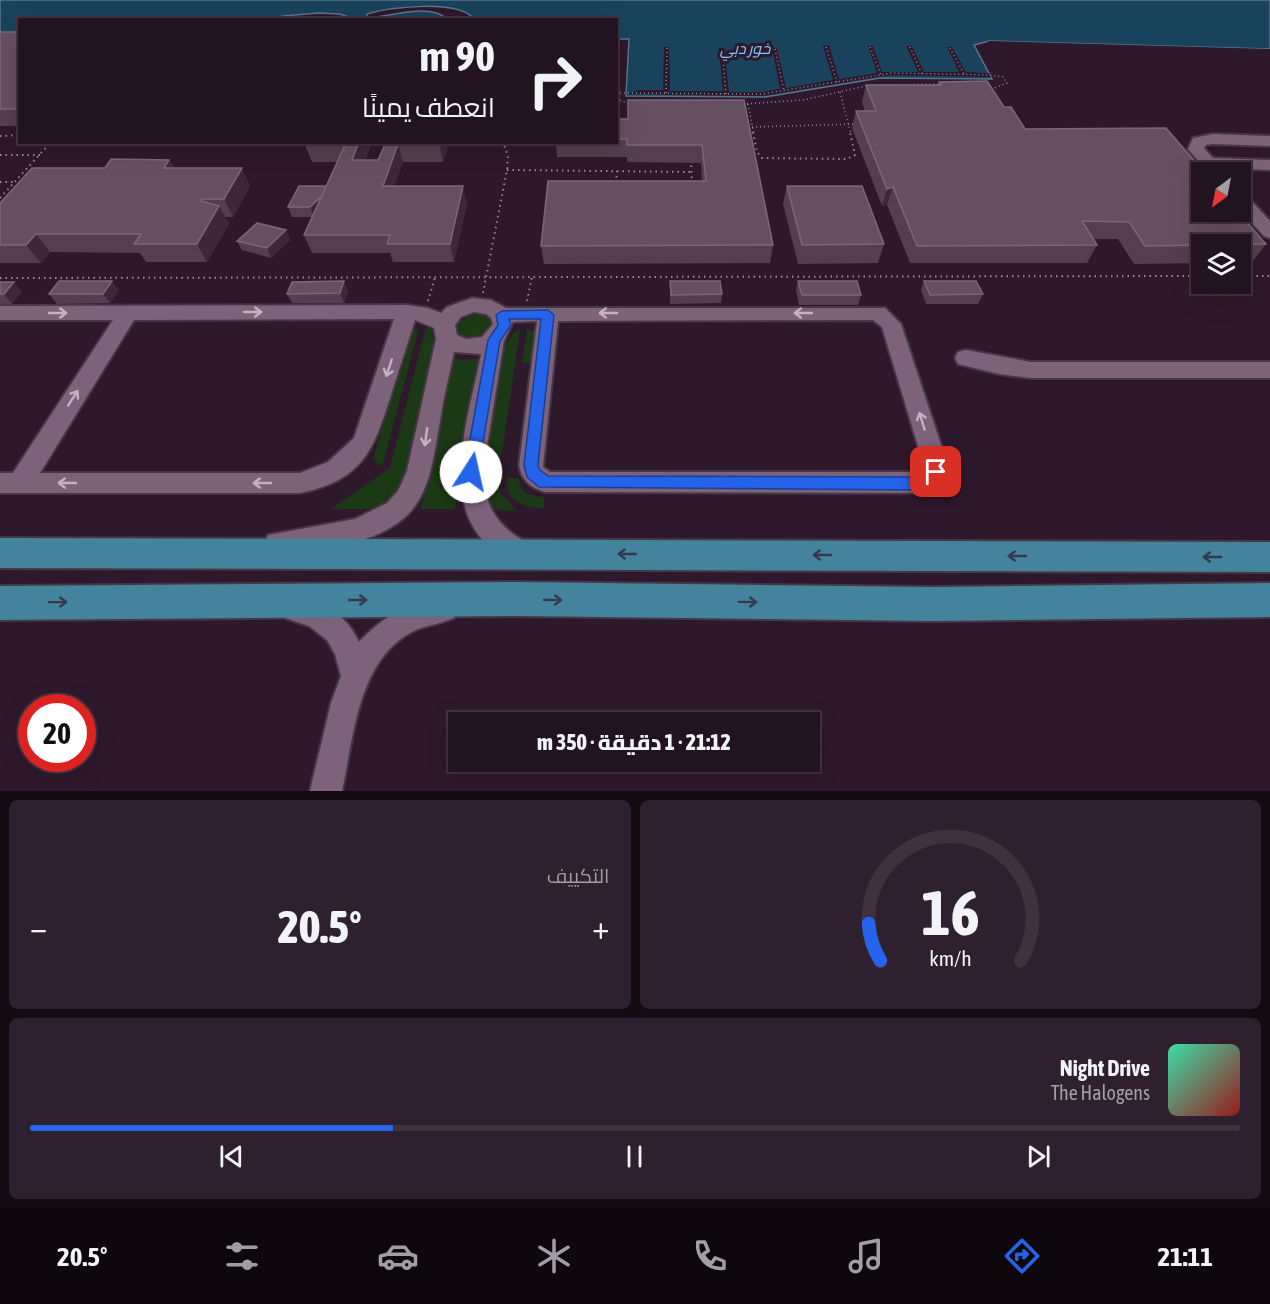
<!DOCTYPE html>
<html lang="ar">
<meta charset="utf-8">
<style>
:root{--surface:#221321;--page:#2e202e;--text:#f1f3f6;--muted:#a29ea5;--line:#3f323f;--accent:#2563eb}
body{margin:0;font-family:"Asap Condensed",Cairo,sans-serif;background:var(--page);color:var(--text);direction:rtl;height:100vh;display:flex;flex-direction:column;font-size:22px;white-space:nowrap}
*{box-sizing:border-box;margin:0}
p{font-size:20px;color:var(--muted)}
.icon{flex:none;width:33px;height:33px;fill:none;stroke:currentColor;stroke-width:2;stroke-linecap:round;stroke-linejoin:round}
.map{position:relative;height:791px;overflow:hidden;direction:ltr}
.panel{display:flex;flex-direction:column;gap:9px;padding:9px;background:#130a12;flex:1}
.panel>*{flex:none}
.top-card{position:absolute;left:18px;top:18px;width:600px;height:126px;border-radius:0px;box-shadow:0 6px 24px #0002,0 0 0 2px var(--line);direction:rtl;background:#221321;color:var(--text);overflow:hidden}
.needle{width:39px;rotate:212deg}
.fabs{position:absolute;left:1191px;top:162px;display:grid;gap:12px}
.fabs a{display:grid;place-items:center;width:60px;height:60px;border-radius:0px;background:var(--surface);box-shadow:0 6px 24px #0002,0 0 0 2px var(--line);font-size:30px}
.speed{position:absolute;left:18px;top:694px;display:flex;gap:12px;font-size:30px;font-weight:700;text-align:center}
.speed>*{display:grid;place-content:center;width:78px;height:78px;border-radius:50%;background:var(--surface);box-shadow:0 6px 24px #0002,0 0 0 2px var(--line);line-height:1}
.speed .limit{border:9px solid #d22;background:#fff;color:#111}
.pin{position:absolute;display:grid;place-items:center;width:51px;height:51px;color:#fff;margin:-26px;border-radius:12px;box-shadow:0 3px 9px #0006}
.me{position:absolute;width:66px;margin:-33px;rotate:10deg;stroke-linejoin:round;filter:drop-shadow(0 0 4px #0008)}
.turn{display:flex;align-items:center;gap:21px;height:126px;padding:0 24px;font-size:27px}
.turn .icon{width:78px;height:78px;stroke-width:2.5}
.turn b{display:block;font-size:42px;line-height:51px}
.big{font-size:45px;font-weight:800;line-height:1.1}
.panel .widget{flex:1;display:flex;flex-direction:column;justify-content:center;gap:9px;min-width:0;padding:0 21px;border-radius:9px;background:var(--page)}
.panel .dial{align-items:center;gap:0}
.dial svg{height:156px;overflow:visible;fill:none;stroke:var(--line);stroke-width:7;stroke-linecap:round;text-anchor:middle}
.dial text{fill:var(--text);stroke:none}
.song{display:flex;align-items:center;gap:18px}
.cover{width:72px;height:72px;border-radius:9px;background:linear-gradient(135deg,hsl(160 70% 55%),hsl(0 70% 35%))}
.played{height:6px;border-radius:3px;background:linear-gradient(90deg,var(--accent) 30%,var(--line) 30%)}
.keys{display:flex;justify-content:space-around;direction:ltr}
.heat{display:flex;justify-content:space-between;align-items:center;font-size:33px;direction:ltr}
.panel .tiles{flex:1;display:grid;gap:9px;grid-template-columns:1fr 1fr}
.widget:last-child{grid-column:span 2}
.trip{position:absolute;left:448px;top:712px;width:372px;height:60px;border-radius:0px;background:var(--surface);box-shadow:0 6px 24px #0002,0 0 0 2px var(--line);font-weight:800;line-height:60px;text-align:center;direction:rtl}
.tab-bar{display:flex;height:96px;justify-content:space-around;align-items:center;background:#0e080d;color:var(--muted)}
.tab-bar .icon{width:42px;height:42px}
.tab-bar .active{color:var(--accent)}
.tab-bar b{font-size:27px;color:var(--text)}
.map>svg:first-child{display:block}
.green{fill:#1b3914}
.water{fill:#19435c;stroke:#5b7489;stroke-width:1.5}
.pier{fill:#2e192c}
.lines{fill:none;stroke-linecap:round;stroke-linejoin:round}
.minor-casing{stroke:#473645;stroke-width:4}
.major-casing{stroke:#473645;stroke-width:4}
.path-far1{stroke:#998897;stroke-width:1.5;stroke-dasharray:1 3;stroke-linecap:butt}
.path{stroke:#998897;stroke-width:2;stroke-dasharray:1.5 4;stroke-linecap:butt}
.minor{fill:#7d637a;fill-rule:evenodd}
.major{fill:#44839c;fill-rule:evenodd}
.wall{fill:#543e51}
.shaded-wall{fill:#3e273b}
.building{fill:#655062;stroke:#7c6779;stroke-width:1.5}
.oneway{stroke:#c4b2c2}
.oneway2{stroke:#35394e}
.route{fill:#2563eb;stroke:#184099;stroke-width:1.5}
.labels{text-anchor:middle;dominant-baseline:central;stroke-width:6;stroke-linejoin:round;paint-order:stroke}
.far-water-label{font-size:16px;font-style:italic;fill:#77c9fd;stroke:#2e192c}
</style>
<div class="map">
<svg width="1270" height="791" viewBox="0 0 1270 791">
<rect width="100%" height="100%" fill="#2e192c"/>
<path class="green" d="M 470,315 C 479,314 489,315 494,324 L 489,337 L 458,340 L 454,326 Z
M 419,327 L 383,464 L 381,466 L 373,460 L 408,334 Z
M 426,327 L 431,329 L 435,345 L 415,452 L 392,509 L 331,509 L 390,468 Z
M 527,328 L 536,333 L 533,363 L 522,363 Z
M 520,330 L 498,480 L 500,492 L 517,511 L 484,509 L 479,484 L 504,347 L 515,331 Z
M 454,358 L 467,360 L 482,358 L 455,509 L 421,509 Z
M 507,478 L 519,478 C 519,494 530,496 544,497 L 544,508 C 523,508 505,501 507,478 Z"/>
<path class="water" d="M 0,0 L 1270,0 L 1270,49 L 989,41 L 974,45 L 992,79 L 880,78 L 765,97 L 626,96 L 629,39 L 617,39 L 616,20 L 474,19 C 459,0 392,6 367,14 L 367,18 C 389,17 430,2 447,19 L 356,19 L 339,14 L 319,13 L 283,16 L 272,20 L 20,20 L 19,34 L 0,34 Z"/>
<path class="pier" d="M 989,41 L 1270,49 L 1270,52 L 986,44 Z
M 829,45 L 839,79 L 877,73 L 868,46 L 873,46 L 882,72 L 918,72 L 906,46 L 912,46 L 924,72 L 959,72 L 947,47 L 952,47 L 966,72 L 989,73 L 991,77 L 890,75 L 763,96 L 626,94 L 640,90 L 663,90 L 664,47 L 669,47 L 670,91 L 723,91 L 719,48 L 724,48 L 729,92 L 762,92 L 780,89 L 772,48 L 777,48 L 786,88 L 833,80 L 823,46 Z"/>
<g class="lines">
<defs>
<path id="minor" d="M 1213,134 L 1270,136 L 1270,146 L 1213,144 L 1206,145 L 1204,148 L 1213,158 L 1270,160 L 1270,170 L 1223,168 L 1225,172 L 1208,172 L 1188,149 L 1193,138 Z
M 1240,194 L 1246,195 L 1270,221 L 1270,238 L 1264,236 L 1240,210 Z
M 472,298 L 491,300 L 506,308 L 885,308 L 901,324 L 948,466 L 943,485 L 921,493 L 545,492 C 531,488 521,480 519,465 L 537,321 L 513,322 L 504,341 L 483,472 C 485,501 492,519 516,536 C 525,542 532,544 536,554 L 532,562 L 523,566 C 427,530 467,428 481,354 L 454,352 C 450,373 444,394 441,415 C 429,485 428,523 349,544 C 326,550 301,551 277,555 L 268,551 L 264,543 L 268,535 L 355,519 L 387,503 L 398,491 L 407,471 L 436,339 L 434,328 L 415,320 C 407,345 399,370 391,395 C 373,451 363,480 300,493 L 0,493 L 0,473 L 13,473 L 113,320 L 0,320 L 0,306 L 407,305 L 428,308 L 441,313 L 447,307 ZM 474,312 L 486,314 L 491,318 L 493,324 L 482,337 L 466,339 L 457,335 L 455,325 L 461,317 ZM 394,319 L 354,438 L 328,462 L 300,473 L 40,473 L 134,320 ZM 873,320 L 882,327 L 924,466 L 923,472 L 550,472 L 543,467 L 558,321 Z
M 966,350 L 1031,362 L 1270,362 L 1270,378 L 1031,378 L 999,374 L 958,364 L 955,358 L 958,352 Z
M 295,596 C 324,602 346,614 359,642 C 380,620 423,587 454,600 L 458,609 L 454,618 C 442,623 430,625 418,629 C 358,655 354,736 342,791 L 310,791 L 331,703 L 341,676 L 335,654 L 327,640 L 309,626 L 285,618 L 281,609 L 285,600 Z"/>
<path id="major" d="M 0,538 L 1270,542 L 1270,572 L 0,568 Z
M 519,582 L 933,587 L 1270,583 L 1270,617 L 933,621 L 519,616 L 0,620 L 0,586 Z"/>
</defs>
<use href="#minor" class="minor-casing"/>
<use href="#major" class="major-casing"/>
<path class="path-far1" d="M 826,47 L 837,82
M 870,47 L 881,75
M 910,47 L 922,74
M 950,48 L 964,74
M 722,49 L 726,94
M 775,49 L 784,91
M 616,61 L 616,89
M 840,92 L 851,134
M 616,93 L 762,94 L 892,73 L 990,75 L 1003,77 L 1007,83 L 989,90
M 666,93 L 667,48
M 616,99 L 631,104
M 743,104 L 803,100 L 871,85 L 941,84
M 748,104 L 754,134
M 752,127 L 857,124"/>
<path class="path" d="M 753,132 L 757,152 L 762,158 L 847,159 L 855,155 L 850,132
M 0,136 L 20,135
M 0,155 L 40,155
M 691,160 L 692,184
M 507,170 L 692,172
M 0,182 L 15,182
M 616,183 L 617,171
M 0,198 L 51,142
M 1240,276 L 1270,276
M 0,278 L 1202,276
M 483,293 L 507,170 L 508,156 L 503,142
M 428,301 L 435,277
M 527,301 L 532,277"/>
<use href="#minor" class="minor"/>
<use href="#major" class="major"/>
</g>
<path class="wall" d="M 0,32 L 20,32 L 20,126 L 0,126 Z
M 939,82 L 1004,107 L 1025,129 L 1266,244 L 1252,262 L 1240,262 L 1240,244 L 1202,244 L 1202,263 L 1134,264 L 1118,239 L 1093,239 L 1097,245 L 1087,263 L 910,263 L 887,205 L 882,206 L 852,128 L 856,111 L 865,111 L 862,102 L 866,85 L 938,85 Z
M 744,100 L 773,245 L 770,263 L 544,264 L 541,246 L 702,181 L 701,163 L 627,162 L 627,157 L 557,157 L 556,142 L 616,142 L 616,119 L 628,119 Z
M 154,142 L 293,142 L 291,146 L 156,146 Z
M 372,142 L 365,160 L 378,160 L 386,142 L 449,142 L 443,162 L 403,162 L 394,186 L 467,203 L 454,262 L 393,262 L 390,253 L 312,253 L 304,235 L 313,217 L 292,217 L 288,207 L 326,186 L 337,162 L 312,162 L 305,145 Z
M 169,160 L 174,168 L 250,186 L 233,217 L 225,217 L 229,224 L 207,262 L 146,262 L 140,253 L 50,252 L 41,263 L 0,263 L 0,203 L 105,168 Z
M 787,186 L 884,244 L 878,263 L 798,264 L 783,204 Z
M 286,230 L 290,240 L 271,258 L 242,250 L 237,241 Z
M 670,281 L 722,294 L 721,303 L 670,304 Z
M 798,281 L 861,295 L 858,305 L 799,305 L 796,290 Z
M 924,281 L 983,294 L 978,304 L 926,304 L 921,290 Z
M 0,282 L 22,291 L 12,304 L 0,304 Z
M 119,290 L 110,303 L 57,304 L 49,294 Z
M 348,291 L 344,303 L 292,303 L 287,294 Z"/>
<path class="shaded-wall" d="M 359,142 L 372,142 L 357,178 L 352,160 Z
M 440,142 L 449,142 L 443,162 L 439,144 Z
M 398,144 L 403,162 L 388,204 L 383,186 Z
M 169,160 L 179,178 L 164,168 Z
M 242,168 L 250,186 L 233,217 L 224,199 Z
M 333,186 L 314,217 L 310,207 Z
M 463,186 L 467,203 L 454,262 L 450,244 Z
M 893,187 L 887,205 L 882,206 L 887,189 Z
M 202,199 L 212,217 L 219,206 L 229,224 L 207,262 L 197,244 Z
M 286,230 L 290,240 L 271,258 L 267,248 Z
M 36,234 L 50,252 L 41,263 L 26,245 Z
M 112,281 L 119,290 L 110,303 L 103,294 Z
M 344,281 L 348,291 L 344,303 L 340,293 Z
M 14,282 L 22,291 L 12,304 L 4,294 Z"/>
<path class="building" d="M 0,32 L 20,32 L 20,109 L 0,109 Z
M 987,81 L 1004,107 L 1011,107 L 1025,129 L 1166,128 L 1204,172 L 1202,172 L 1202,212 L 1238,212 L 1266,244 L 1145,246 L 1129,222 L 1082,221 L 1097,245 L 917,246 L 893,187 L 887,189 L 856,111 L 876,111 L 866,85 L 941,85 L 939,82 Z
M 628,100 L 744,100 L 773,245 L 541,246 L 548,181 L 706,181 L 702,145 L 627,145 L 627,139 L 616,139 L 616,119 L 628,119 Z
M 306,142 L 359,142 L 352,160 L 378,160 L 386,142 L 440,142 L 439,144 L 398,144 L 383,186 L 463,186 L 450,244 L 387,244 L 390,235 L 304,235 L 345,145 L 305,145 Z
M 111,159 L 169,160 L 164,168 L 242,168 L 224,199 L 202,199 L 201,201 L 219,206 L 197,244 L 134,244 L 141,234 L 36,234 L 26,245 L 0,245 L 0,203 L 32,168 L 105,168 Z
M 299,186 L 326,186 L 322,196 L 310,207 L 288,207 Z
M 787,186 L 862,186 L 884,244 L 802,245 Z
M 257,223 L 286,230 L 267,248 L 237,241 Z
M 59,281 L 112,281 L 103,294 L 49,294 Z
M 344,281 L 340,293 L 287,294 L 292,282 Z
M 670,281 L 720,281 L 722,294 L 671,295 Z
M 798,281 L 857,281 L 861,295 L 802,295 Z
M 924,281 L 976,281 L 983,294 L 930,295 Z
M 0,282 L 14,282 L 4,294 L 0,294 Z"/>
<defs><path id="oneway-shaft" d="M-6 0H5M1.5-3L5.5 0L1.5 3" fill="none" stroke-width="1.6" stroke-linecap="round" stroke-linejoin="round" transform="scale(1.5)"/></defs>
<g class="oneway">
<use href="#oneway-shaft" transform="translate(253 312)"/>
<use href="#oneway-shaft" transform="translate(58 313)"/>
<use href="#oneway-shaft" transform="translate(608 313) rotate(-180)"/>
<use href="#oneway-shaft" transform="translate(803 313) rotate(-180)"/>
<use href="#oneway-shaft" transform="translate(389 368) rotate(108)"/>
<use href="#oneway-shaft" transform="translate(73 398) rotate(-57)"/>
<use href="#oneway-shaft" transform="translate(922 421) rotate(-107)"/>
<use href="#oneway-shaft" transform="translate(426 437) rotate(98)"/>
<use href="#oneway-shaft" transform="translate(67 483) rotate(-180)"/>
<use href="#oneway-shaft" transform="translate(262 483) rotate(-180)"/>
</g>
<g class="oneway2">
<use href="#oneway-shaft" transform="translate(627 554) rotate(-180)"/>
<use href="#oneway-shaft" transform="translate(822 555) rotate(-180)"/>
<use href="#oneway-shaft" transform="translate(1017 556) rotate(-180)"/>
<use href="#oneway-shaft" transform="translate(1212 557) rotate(-180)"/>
<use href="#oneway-shaft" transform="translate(358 600)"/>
<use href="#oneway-shaft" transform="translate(553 600) rotate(1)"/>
<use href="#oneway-shaft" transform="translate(58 602) rotate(-1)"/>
<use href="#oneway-shaft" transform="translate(748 602) rotate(1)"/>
</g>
<path class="route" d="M 548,310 L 554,315 L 538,465 L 539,469 L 548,476 L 920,477 L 936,466 L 944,472 L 939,482 L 921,490 L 539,487 L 527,477 L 524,465 L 541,319 L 509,319 L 511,325 L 500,341 L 478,472 L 471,479 L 466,477 L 464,472 L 488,340 L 498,325 L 496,315 L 502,311 Z"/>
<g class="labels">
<g class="far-water-label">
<text x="745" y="48">خور دبي</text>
</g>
</g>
</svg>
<div class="fabs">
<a><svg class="needle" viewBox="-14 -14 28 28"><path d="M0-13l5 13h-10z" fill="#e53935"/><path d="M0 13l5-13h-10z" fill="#a29ea5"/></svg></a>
<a><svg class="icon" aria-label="layers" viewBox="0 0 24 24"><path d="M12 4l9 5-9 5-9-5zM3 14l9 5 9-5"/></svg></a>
</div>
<div class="speed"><div class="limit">20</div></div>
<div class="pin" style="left:936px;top:472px;background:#d93025"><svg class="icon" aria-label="arrive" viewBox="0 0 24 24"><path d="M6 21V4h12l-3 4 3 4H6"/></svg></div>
<svg class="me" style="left:471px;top:472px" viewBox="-20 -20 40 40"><circle r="19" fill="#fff"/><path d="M0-13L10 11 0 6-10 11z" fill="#2563eb"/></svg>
<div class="trip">21:12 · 1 دقيقة · 350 m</div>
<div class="top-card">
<div class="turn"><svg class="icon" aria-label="right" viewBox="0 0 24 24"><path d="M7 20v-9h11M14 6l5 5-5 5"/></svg><div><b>90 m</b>انعطف يمينًا</div></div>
</div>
</div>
<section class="panel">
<div class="tiles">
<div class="widget dial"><svg viewBox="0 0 100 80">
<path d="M14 69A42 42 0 1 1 86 69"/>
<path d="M14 69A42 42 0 0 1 8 50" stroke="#2563eb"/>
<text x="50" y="56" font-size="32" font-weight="700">16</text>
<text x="50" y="72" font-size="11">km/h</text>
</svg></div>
<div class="widget"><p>التكييف</p>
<div class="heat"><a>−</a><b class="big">20.5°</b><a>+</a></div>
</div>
<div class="widget">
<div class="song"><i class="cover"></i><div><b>Night Drive</b><p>The Halogens</p></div></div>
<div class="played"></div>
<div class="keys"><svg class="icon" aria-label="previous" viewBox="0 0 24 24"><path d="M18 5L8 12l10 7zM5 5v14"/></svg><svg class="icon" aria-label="pause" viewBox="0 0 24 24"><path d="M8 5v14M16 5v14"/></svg><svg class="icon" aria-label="next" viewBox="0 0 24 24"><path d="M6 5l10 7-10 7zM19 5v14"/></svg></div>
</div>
</div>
</section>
<nav class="tab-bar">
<b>21:11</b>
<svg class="icon active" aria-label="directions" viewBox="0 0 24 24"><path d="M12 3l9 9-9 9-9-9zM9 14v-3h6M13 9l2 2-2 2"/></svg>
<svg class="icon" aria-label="music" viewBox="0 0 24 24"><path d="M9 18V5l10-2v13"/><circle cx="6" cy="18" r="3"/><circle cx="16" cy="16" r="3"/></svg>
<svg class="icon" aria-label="phone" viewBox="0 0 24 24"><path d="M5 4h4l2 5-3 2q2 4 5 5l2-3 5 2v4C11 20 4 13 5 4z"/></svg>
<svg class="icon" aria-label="climate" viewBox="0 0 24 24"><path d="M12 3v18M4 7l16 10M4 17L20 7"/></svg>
<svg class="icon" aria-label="car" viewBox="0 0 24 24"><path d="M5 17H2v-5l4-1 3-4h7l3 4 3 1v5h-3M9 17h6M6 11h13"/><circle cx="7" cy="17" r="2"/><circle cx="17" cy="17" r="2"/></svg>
<svg class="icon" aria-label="filters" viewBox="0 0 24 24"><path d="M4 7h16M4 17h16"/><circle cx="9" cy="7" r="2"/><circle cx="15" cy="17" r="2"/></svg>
<b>20.5°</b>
</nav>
